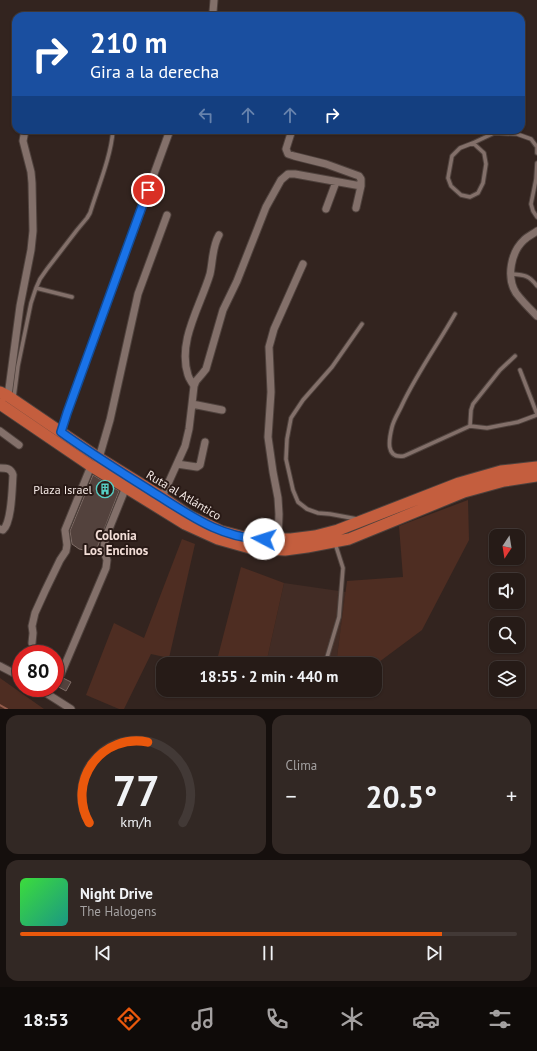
<!DOCTYPE html>
<html lang="es">
<meta charset="utf-8">
<style>
:root{--surface:#261b17;--page:#322824;--text:#f1f3f6;--muted:#a4a1a1;--line:#423936;--accent:#ea580c}
body{margin:0;font-family:"PT Sans",sans-serif;background:var(--page);color:var(--text);height:100vh;display:flex;flex-direction:column;font-size:15px;white-space:nowrap}
*{box-sizing:border-box;margin:0}
p{font-size:13px;color:var(--muted)}
.icon{flex:none;width:22px;height:22px;fill:none;stroke:currentColor;stroke-width:2;stroke-linecap:round;stroke-linejoin:round}
.map{position:relative;height:709px;overflow:hidden}
.side{display:flex;flex-direction:column;gap:6px;padding:6px;background:#150f0d;flex:1}
.side>*{flex:none}
.banner{position:absolute;left:12px;top:12px;width:513px;height:122px;border-radius:12px;box-shadow:0 1px 3px #0004,0 0 0 1px var(--line);background:#1a4fa0;color:#fff;overflow:hidden}
.needle{width:26px;rotate:192deg}
.tools{position:absolute;left:489px;top:529px;display:grid;gap:8px}
.tools a{display:grid;place-items:center;width:36px;height:36px;border-radius:8px;background:var(--surface);box-shadow:0 1px 3px #0004,0 0 0 1px var(--line);font-size:20px}
.speed{position:absolute;left:12px;top:645px;display:flex;gap:8px;font-size:20px;font-weight:700;text-align:center}
.speed>*{display:grid;place-content:center;width:52px;height:52px;border-radius:50%;background:var(--surface);box-shadow:0 1px 3px #0004,0 0 0 1px var(--line);line-height:1}
.speed .limit{border:6px solid #d22;background:#fff;color:#111}
.pin{position:absolute;display:grid;place-items:center;width:34px;height:34px;color:#fff;margin:-17px;border:2px solid #fff;border-radius:50%;box-shadow:0 1px 4px #0007}
.me{position:absolute;width:44px;margin:-22px;rotate:275deg;stroke-linejoin:round;filter:drop-shadow(0 0 3px #0008)}
.turn{display:flex;align-items:center;gap:14px;height:84px;padding:0 12px;font-size:18px}
.turn .icon{width:52px;height:52px;stroke-width:2.5}
.turn b{display:block;font-size:28px;line-height:34px}
.lanes{display:flex;align-items:center;height:38px;padding:0 12px;background:#0003;justify-content:center;gap:20px;direction:ltr}
.lanes .off{opacity:.35}
.big{font-size:30px;font-weight:600;line-height:1.1}
.side .tile{flex:1;display:flex;flex-direction:column;justify-content:center;gap:6px;min-width:0;padding:0 14px;border-radius:12px;background:var(--page)}
.side .dial{align-items:center;gap:0}
.dial svg{height:104px;overflow:visible;fill:none;stroke:var(--line);stroke-width:7;stroke-linecap:round;text-anchor:middle}
.dial text{fill:var(--text);stroke:none}
.song{display:flex;align-items:center;gap:12px}
.cover{width:48px;height:48px;border-radius:6px;background:linear-gradient(135deg,hsl(120 70% 55%),hsl(170 70% 35%))}
.played{height:4px;border-radius:2px;background:linear-gradient(90deg,var(--accent) 85%,var(--line) 85%)}
.keys{display:flex;justify-content:space-around;direction:ltr}
.heat{display:flex;justify-content:space-between;align-items:center;font-size:22px;direction:ltr}
.side .tiles{flex:1;display:grid;gap:6px;grid-template-columns:1fr 1fr}
.tile:last-child{grid-column:span 2}
.trip{position:absolute;left:156px;top:657px;width:226px;height:40px;border-radius:12px;background:var(--surface);box-shadow:0 1px 3px #0004,0 0 0 1px var(--line);font-weight:600;line-height:40px;text-align:center}
.dock{display:flex;height:64px;justify-content:space-around;align-items:center;background:#0f0b09;color:var(--muted)}
.dock .icon{width:28px;height:28px}
.dock .active{color:var(--accent)}
.dock b{font-size:18px;color:var(--text)}
.map>svg:first-child{display:block}
.built{fill:#422c25}
.green{fill:#4e2d22}
.lines{fill:none;stroke-linecap:round;stroke-linejoin:round}
.stream{stroke:#945c4b;stroke-width:2}
.building{fill:#53423d;stroke:#7e6c66}
.service-casing{stroke:#4f423d;stroke-width:5.5}
.minor-casing{stroke:#4f423d;stroke-width:9}
.trunk-casing{stroke:#4f423d;stroke-width:13}
.service{stroke:#83706a;stroke-width:3.5}
.minor{stroke:#83706a;stroke-width:7}
.trunk{stroke:#c45e3e;stroke-width:11}
.route-casing{stroke:#114b97;stroke-width:10}
.route{stroke:#1a73e8;stroke-width:7}
.labels{text-anchor:middle;dominant-baseline:central;stroke-width:4;stroke-linejoin:round;paint-order:stroke}
.poi-label{font-size:12px;fill:#f5eae6;stroke:#291a16;text-anchor:end}
.street-label{font-size:12px;fill:#f5eae6;stroke:#291a16}
.neighbourhood-label{font-size:13px;font-weight:bold;fill:#f3ded7;stroke:#291a16}
</style>
<div class="map">
<svg width="537" height="709" viewBox="0 0 537 709">
<rect width="100%" height="100%" fill="#33241f"/>
<path class="built" d="M 284,583 L 346,592 L 336,664 L 266,664 Z"/>
<path class="green" d="M 468,500 L 469,540 L 422,630 L 375,665 L 375,664 L 336,664 L 347,581 L 403,577 L 399,526 Z
M 182,539 L 195,544 L 169,658 L 151,654 L 124,709 L 119,709 L 86,695 L 114,623 L 144,638 Z
M 241,567 L 284,583 L 266,664 L 216,664 Z
M 0,678 L 44,709 L 0,709 Z"/>
<g class="lines">
<path class="stream" d="M 0,705 L 7,709"/>
</g>
<path class="building" d="M 93,475 L 119,491 L 97,548 L 89,551 L 79,549 L 72,544 L 70,531 Z
M 57,676 L 59,678 L 63,678 L 71,682 L 66,691 L 55,685 L 55,679 Z"/>
<g class="lines">
<defs>
<path id="service" d="M 473,143 L 484,153 L 486,164 L 483,183 L 478,193 L 470,197 L 461,195 L 451,186 L 448,178 L 452,156 L 460,148 L 473,143 L 494,133 L 517,134 L 531,139 L 537,147 L 537,153
M 537,163 L 536,179 L 531,204 L 533,211 L 537,217
M 511,274 C 524,275 529,275 537,286
M 36,288 L 72,297
M 455,314 C 438,344 417,373 402,405 C 399,412 394,419 392,427 C 389,439 385,459 404,456 L 470,426 L 487,428 L 518,422 L 537,415
M 520,370 L 537,414
M 14,397 L 18,366 L 31,303 L 36,288 L 40,279 L 47,269 L 77,230 L 87,218 L 90,213 C 98,187 111,157 113,130
M 470,426 L 471,410 L 473,404 L 500,370 L 515,356
M 357,519 L 330,514 L 318,513 L 307,509 L 298,502 L 293,490 L 286,459 L 287,439 L 291,418 L 303,400 L 332,367 L 362,324
M 325,664 L 339,617 L 343,568 L 335,543"/>
<path id="minor" d="M 211,16 L 213,12 L 214,0
M 356,208 L 361,186
M 326,209 L 336,182
M 537,231 C 533,234 528,236 524,240 C 511,252 506,277 516,293 C 522,301 530,309 537,316
M 194,386 C 192,382 189,379 188,375 C 177,341 201,305 210,274 C 213,261 212,247 219,235
M 8,396 L 20,306 L 31,250 L 33,231 L 32,183 L 31,172 L 23,141 L 25,130
M 192,404 L 222,410
M 0,431 L 19,445
M 61,433 L 67,413 L 170,130
M 99,458 L 110,420 L 138,294 L 167,215
M 177,464 L 197,467 L 200,465 L 205,442
M 0,468 C 6,468 11,468 13,475 C 12,488 12,522 3,530 L 0,529
M 162,497 L 185,446 L 189,429 L 192,404 L 194,386 L 196,381 L 202,374 L 206,369 L 223,310 L 237,281 L 266,207 L 281,180 L 288,174 L 295,174 L 361,186 L 361,179 L 359,176 L 326,164 L 294,156 L 288,154 L 286,149 L 292,130
M 278,540 L 279,514 L 278,498 L 273,472 L 268,437 L 271,392 L 269,347 L 274,329 L 303,264
M 32,643 L 33,633 L 32,626 L 35,613 L 45,591 L 60,560 L 66,551 L 67,545 L 65,530 L 91,466
M 0,666 L 21,677
M 61,674 L 106,568 L 107,560 L 104,552 L 105,539 L 126,487
M 38,688 L 71,709"/>
<path id="trunk" d="M 0,392 L 8,396 L 99,458 L 162,497 L 190,516 L 221,531 L 251,539 L 291,539 L 315,536 L 338,530 L 459,483 L 501,471 L 537,467
M 0,404 L 91,466 L 185,524 L 218,539 L 250,548 L 285,550 L 307,547 L 349,539 L 464,492 L 504,481 L 537,476"/>
</defs>
<use href="#service" class="service-casing"/>
<use href="#minor" class="minor-casing"/>
<use href="#trunk" class="trunk-casing"/>
<use href="#service" class="service"/>
<use href="#minor" class="minor"/>
<use href="#trunk" class="trunk"/>
</g>
<g class="lines">
<defs>
<path id="route" d="M 148,190 L 67,413 L 61,432 C 90,453 121,472 151,491 C 187,513 220,539 264,539"/>
</defs>
<use href="#route" class="route-casing"/>
<use href="#route" class="route"/>
</g>
<defs>
<symbol id="building-ring" viewBox="-11 -11 22 22"><circle r="9.5" fill="#291a16" stroke="#56cec4" stroke-width="1.5"/><path d="M-4-6H4V6H1V3H-1V6H-4ZM-2.5-4.3h1.7v1.8h-1.7ZM.8-4.3h1.7v1.8H.8ZM-2.5-1h1.7V.8h-1.7ZM.8-1h1.7V.8H.8Z" fill="#56cec4"/></symbol>
</defs>
<g fill-rule="evenodd">
<use href="#building-ring" x="95" y="479" width="20" height="20"/>
</g>
<g class="labels">
<g class="poi-label">
<text x="92" y="489">Plaza Israel</text>
</g>
<g class="street-label">
<text transform="translate(184 495) rotate(31)">Ruta al Atlántico</text>
</g>
<g class="neighbourhood-label">
<text x="116" y="535">Colonia<tspan x="116" dy="15">Los Encinos</tspan></text>
</g>
</g>
</svg>
<div class="tools">
<a><svg class="needle" viewBox="-14 -14 28 28"><path d="M0-13l5 13h-10z" fill="#e53935"/><path d="M0 13l5-13h-10z" fill="#a4a1a1"/></svg></a>
<a><svg class="icon" aria-label="sound" viewBox="0 0 24 24"><path d="M4 9h4l5-4v14l-5-4H4zM17 9q2 3 0 6"/></svg></a>
<a><svg class="icon" aria-label="search" viewBox="0 0 24 24"><circle cx="10" cy="10" r="6"/><path d="M15 15l6 6"/></svg></a>
<a><svg class="icon" aria-label="layers" viewBox="0 0 24 24"><path d="M12 4l9 5-9 5-9-5zM3 14l9 5 9-5"/></svg></a>
</div>
<div class="speed"><div class="limit">80</div></div>
<div class="pin" style="left:148px;top:190px;background:#d93025"><svg class="icon" aria-label="arrive" viewBox="0 0 24 24"><path d="M6 21V4h12l-3 4 3 4H6"/></svg></div>
<svg class="me" style="left:264px;top:539px" viewBox="-20 -20 40 40"><circle r="19" fill="#fff"/><path d="M0-13L10 11 0 6-10 11z" fill="#1a73e8"/></svg>
<div class="trip">18:55 · 2 min · 440 m</div>
<div class="banner">
<div class="turn"><svg class="icon" aria-label="right" viewBox="0 0 24 24"><path d="M7 20v-9h11M14 6l5 5-5 5"/></svg><div><b>210 m</b>Gira a la derecha</div></div>
<div class="lanes"><svg class="icon off" aria-label="left" viewBox="0 0 24 24"><path d="M17 20v-9H6M10 6l-5 5 5 5"/></svg><svg class="icon off" aria-label="ahead" viewBox="0 0 24 24"><path d="M12 20V5M6 11l6-6 6 6"/></svg><svg class="icon off" aria-label="ahead" viewBox="0 0 24 24"><path d="M12 20V5M6 11l6-6 6 6"/></svg><svg class="icon" aria-label="right" viewBox="0 0 24 24"><path d="M7 20v-9h11M14 6l5 5-5 5"/></svg></div>
</div>
</div>
<section class="side">
<div class="tiles">
<div class="tile dial"><svg viewBox="0 0 100 80">
<path d="M14 69A42 42 0 1 1 86 69"/>
<path d="M14 69A42 42 0 0 1 59 7" stroke="#ea580c"/>
<text x="50" y="56" font-size="32" font-weight="700">77</text>
<text x="50" y="72" font-size="11">km/h</text>
</svg></div>
<div class="tile"><p>Clima</p>
<div class="heat"><a>−</a><b class="big">20.5°</b><a>+</a></div>
</div>
<div class="tile">
<div class="song"><i class="cover"></i><div><b>Night Drive</b><p>The Halogens</p></div></div>
<div class="played"></div>
<div class="keys"><svg class="icon" aria-label="previous" viewBox="0 0 24 24"><path d="M18 5L8 12l10 7zM5 5v14"/></svg><svg class="icon" aria-label="pause" viewBox="0 0 24 24"><path d="M8 5v14M16 5v14"/></svg><svg class="icon" aria-label="next" viewBox="0 0 24 24"><path d="M6 5l10 7-10 7zM19 5v14"/></svg></div>
</div>
</div>
</section>
<nav class="dock">
<b>18:53</b>
<svg class="icon active" aria-label="directions" viewBox="0 0 24 24"><path d="M12 3l9 9-9 9-9-9zM9 14v-3h6M13 9l2 2-2 2"/></svg>
<svg class="icon" aria-label="music" viewBox="0 0 24 24"><path d="M9 18V5l10-2v13"/><circle cx="6" cy="18" r="3"/><circle cx="16" cy="16" r="3"/></svg>
<svg class="icon" aria-label="phone" viewBox="0 0 24 24"><path d="M5 4h4l2 5-3 2q2 4 5 5l2-3 5 2v4C11 20 4 13 5 4z"/></svg>
<svg class="icon" aria-label="climate" viewBox="0 0 24 24"><path d="M12 3v18M4 7l16 10M4 17L20 7"/></svg>
<svg class="icon" aria-label="car" viewBox="0 0 24 24"><path d="M5 17H2v-5l4-1 3-4h7l3 4 3 1v5h-3M9 17h6M6 11h13"/><circle cx="7" cy="17" r="2"/><circle cx="17" cy="17" r="2"/></svg>
<svg class="icon" aria-label="filters" viewBox="0 0 24 24"><path d="M4 7h16M4 17h16"/><circle cx="9" cy="7" r="2"/><circle cx="15" cy="17" r="2"/></svg>
</nav>
